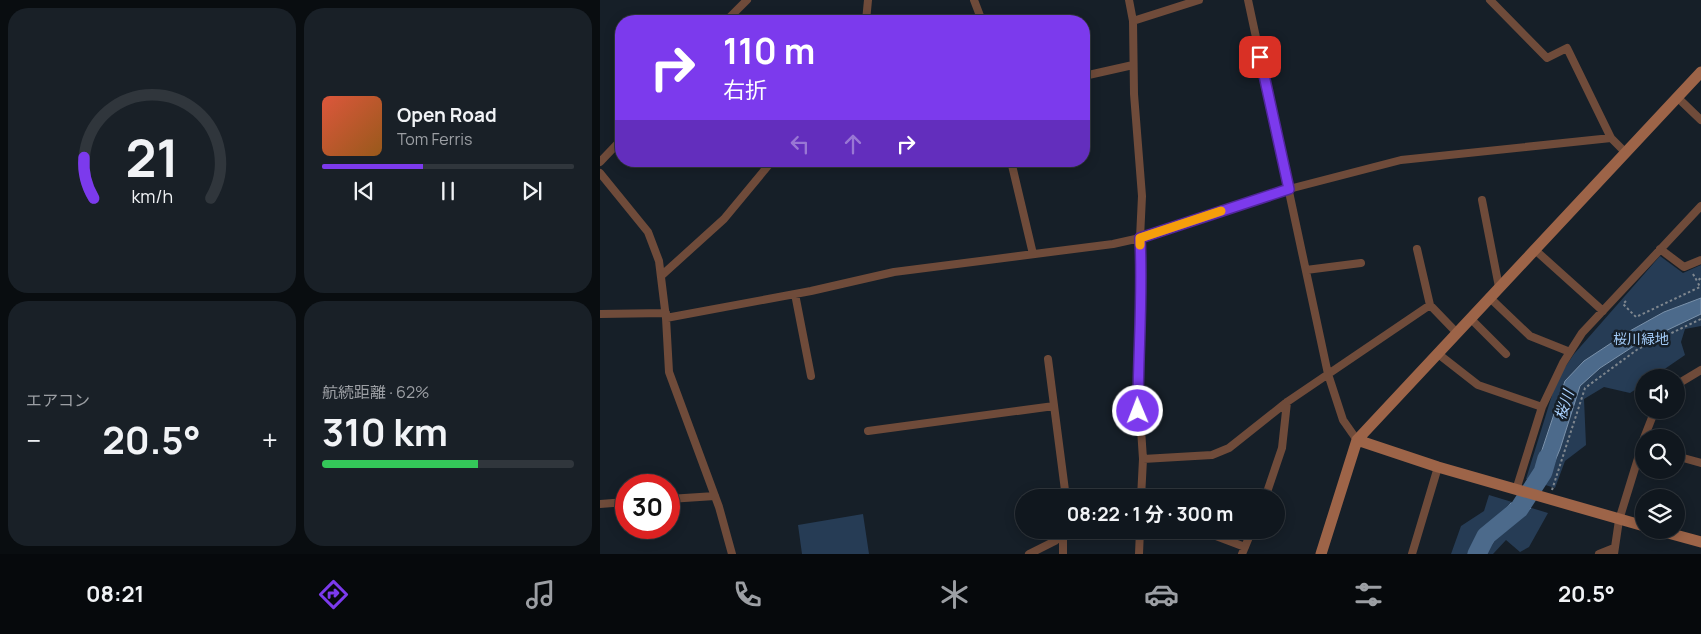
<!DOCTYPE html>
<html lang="ja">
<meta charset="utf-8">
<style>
:root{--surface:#10171e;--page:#192027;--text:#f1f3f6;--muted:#9c9fa4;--line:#30363c;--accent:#7c3aed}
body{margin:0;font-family:Manrope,"Noto Sans JP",sans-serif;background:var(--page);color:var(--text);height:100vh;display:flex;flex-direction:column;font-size:19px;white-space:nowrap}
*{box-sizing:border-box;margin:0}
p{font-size:16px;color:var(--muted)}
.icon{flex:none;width:28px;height:28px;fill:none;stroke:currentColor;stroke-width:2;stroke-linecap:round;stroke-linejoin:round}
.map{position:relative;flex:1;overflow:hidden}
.sheet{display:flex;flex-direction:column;gap:8px;padding:8px;background:#090d10;width:600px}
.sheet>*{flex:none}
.guide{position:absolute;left:15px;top:15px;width:475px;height:152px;border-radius:20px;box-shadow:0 2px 12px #0003,0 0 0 1px var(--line);background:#7c3aed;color:#fff;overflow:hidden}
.controls{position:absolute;left:1035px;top:369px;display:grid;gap:10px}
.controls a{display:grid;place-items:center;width:50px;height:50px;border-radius:50%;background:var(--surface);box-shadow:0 2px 12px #0003,0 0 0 1px var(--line);font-size:25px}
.speed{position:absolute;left:15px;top:474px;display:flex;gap:10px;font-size:25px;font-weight:700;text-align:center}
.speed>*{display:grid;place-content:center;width:65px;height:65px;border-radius:50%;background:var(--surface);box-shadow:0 2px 12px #0003,0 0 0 1px var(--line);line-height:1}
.speed .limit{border:8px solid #d22;background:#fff;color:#111}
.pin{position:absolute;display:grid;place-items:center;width:42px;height:42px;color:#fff;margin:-21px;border-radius:10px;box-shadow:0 2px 8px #0006}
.me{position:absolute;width:55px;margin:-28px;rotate:359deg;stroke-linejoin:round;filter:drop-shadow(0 0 4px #0008)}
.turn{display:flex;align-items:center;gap:18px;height:105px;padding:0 25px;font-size:22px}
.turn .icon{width:65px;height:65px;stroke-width:2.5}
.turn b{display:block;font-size:35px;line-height:42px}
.lanes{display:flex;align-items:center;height:48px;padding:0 25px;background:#0003;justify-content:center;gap:25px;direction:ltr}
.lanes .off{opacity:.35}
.big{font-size:38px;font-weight:700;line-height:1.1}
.sheet .tile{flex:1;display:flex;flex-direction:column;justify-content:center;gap:8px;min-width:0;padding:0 18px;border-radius:20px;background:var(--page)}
.sheet .dial{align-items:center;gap:0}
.dial svg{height:130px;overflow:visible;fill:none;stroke:var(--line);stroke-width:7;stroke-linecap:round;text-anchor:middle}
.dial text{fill:var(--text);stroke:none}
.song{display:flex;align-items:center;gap:15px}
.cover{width:60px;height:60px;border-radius:8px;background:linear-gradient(135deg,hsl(10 70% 55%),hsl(30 70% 35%))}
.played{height:5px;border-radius:2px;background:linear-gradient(90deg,var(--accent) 40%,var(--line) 40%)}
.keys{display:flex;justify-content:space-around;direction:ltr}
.heat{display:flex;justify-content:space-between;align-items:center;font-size:28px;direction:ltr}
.charge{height:8px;border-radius:4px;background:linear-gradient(90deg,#34c759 62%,var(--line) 0)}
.sheet .tiles{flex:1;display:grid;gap:8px;grid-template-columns:repeat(2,1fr)}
.trip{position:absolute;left:415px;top:489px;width:270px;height:50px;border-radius:25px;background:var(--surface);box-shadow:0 2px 12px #0003,0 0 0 1px var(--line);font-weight:700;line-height:50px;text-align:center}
.dock{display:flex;height:80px;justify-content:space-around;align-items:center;background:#06090c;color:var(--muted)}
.dock .icon{width:35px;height:35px}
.dock .active{color:var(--accent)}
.dock b{font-size:22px;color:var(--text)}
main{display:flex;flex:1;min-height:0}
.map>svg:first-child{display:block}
.green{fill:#263c55}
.water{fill:#4c6a8b;stroke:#7a91aa}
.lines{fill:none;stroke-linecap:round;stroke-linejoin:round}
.river{stroke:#4c6a8b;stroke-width:19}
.path{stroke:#7f878f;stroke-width:2;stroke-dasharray:2.5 2.5;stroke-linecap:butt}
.street{stroke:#6f4b3a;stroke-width:8}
.secondary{stroke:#9d6448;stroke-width:11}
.route-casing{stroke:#51269a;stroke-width:12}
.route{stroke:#7c3aed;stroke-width:9}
.slow{stroke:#f59e0b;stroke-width:9}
.labels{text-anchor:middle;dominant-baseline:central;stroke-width:5;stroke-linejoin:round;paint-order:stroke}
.park-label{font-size:14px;fill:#a2caf6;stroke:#161f28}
.water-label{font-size:15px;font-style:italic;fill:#abd2ff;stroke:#161f28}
</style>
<main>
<section class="sheet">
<div class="tiles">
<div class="tile dial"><svg viewBox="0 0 100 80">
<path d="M14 69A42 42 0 1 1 86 69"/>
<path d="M14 69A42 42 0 0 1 8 44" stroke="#7c3aed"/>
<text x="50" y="56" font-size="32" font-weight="700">21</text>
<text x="50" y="72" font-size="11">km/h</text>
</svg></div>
<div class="tile">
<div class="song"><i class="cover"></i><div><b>Open Road</b><p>Tom Ferris</p></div></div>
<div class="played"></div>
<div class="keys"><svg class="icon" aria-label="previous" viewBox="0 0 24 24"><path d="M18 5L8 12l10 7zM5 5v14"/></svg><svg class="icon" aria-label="pause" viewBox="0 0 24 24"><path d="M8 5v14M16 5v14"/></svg><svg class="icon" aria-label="next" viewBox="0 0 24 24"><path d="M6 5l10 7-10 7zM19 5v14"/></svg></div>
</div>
<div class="tile"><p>エアコン</p>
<div class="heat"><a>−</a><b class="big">20.5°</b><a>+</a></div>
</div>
<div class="tile"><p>航続距離 · 62%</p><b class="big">310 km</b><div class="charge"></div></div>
</div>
</section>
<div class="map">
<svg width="1101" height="554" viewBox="0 0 1101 554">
<rect width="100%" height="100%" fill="#161f28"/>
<path class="green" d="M 1060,256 L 1083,273 L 1101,265 L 1101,326 L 1085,329 L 1081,342 L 1085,355 L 1053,377 L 1044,378 L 1044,384 L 1030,393 L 1004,387 L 984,399 L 986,445 L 965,461 L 955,488 L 926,479 L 957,379 L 974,354 Z
M 889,495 L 948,513 L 929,547 L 920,552 L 906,540 L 893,554 L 851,554 L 861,526 L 884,511 Z
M 263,514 L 269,554 L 202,554 L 198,525 Z"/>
<path class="water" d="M 1101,298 L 1101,314 L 1034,346 L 1000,368 L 980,386 L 960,449 L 946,483 L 932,480 L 965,381 L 984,361 L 1028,332 L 1064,312 Z
M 911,503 L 931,508 L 900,533 L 884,554 L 868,554 C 879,534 897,521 911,503 Z"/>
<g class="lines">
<path class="river" d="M 877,554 L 886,536 L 919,509 L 943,472 L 947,458"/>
<path class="path" d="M 1093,274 L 1097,281 L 1101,278
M 1026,301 L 1023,304 L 1036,317 L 1100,287 L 1097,281
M 952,490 L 985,388 L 1038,349 L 1101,319"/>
<path class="street" d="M 374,0 L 382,21
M 529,0 L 533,21 L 534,94 L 542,196 L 540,238 L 542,278 L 538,384 L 543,459 L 541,498
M 648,0 L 728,374 L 743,420 L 757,440
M 890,0 L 947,58 L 967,48 L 1011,138 L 1025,152
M 126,21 L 147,0
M 266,21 L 268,0
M 533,21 L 599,0
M 484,76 L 533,65
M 1077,97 L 1101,120
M 411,161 L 433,254
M 0,162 L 21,140
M 0,173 L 48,232 L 59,261 L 66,318 L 69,372 L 119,507 L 132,554
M 882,200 L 899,287
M 817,249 L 830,305
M 934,249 L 1003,311
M 1060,249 L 1084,267 L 1101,260
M 706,270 L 761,263
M 61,276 L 124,219 L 172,161
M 195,294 L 211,376
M 889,297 L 930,336 L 970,352
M 0,314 L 66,313
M 66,318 L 211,291 L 294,272 L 513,244 L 540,238 L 689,189 L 801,160 L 1011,138
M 870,318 L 906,354
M 837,353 L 878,385 L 942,407
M 448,359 L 466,498
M 1076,385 L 1101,370
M 268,431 L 454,406
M 1044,438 L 1055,410
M 1076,456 L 1101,463
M 543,459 L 612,455 L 629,448 L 687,402 L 830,305 L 856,332
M 916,490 L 942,407 L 963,363 L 982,333 L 1101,206
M 665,498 L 682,448 L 687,402
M 69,499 L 115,496
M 0,504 L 26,502
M 600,530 L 645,547
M 429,554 L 455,541 L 465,530
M 463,554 L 463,532
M 539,554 L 540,530
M 642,554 L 652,530
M 812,554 L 838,467
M 999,554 L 1014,548
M 1014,554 L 1019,520 L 1044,439"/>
<path class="secondary" d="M 757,440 L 838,467 L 1044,526
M 1057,530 L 1101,542
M 721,554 L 757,440 L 1101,72"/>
</g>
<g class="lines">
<defs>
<path id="route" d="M 538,411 C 538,353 543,296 540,238 L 689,189 L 660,57"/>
</defs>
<use href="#route" class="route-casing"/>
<use href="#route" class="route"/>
<path class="slow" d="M 540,245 L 540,238 L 621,211"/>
</g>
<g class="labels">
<g class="park-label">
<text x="1041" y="338">桜川緑地</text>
</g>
<g class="water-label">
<text transform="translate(964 405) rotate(-72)">桜川</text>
</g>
</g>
</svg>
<div class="controls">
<a><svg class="icon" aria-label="sound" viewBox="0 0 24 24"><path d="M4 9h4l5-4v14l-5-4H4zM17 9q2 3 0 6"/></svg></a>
<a><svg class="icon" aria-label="search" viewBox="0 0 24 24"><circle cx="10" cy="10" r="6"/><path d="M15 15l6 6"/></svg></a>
<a><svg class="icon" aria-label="layers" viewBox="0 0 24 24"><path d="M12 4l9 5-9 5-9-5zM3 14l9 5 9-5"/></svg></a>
</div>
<div class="speed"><div class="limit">30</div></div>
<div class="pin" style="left:660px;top:57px;background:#d93025"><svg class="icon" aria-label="arrive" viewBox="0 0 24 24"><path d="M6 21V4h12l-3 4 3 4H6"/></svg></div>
<svg class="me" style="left:538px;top:411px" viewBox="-20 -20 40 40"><circle r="17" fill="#7c3aed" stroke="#fff" stroke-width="3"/><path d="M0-11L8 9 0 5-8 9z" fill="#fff"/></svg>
<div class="trip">08:22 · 1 分 · 300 m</div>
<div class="guide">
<div class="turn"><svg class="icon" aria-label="right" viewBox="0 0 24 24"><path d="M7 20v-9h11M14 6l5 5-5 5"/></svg><div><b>110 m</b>右折</div></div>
<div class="lanes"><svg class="icon off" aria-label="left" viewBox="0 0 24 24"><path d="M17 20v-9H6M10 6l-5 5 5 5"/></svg><svg class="icon off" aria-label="ahead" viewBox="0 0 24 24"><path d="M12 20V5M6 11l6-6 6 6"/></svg><svg class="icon" aria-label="right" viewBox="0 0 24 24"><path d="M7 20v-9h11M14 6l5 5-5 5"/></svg></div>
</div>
</div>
</main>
<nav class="dock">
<b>08:21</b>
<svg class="icon active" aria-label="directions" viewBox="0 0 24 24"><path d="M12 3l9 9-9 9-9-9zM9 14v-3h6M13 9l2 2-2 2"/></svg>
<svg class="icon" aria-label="music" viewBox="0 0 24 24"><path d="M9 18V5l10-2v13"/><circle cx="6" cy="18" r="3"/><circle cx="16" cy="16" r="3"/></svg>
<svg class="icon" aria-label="phone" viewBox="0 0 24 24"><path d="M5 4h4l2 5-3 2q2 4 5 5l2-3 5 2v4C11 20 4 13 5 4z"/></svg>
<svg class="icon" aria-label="climate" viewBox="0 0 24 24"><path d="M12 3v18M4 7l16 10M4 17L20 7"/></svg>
<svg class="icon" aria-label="car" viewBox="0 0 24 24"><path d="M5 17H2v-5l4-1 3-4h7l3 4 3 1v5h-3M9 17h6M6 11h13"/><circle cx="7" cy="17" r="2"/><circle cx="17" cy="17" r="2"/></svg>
<svg class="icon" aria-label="filters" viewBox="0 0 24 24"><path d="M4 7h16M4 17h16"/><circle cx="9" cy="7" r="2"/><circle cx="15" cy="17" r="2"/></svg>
<b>20.5°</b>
</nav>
